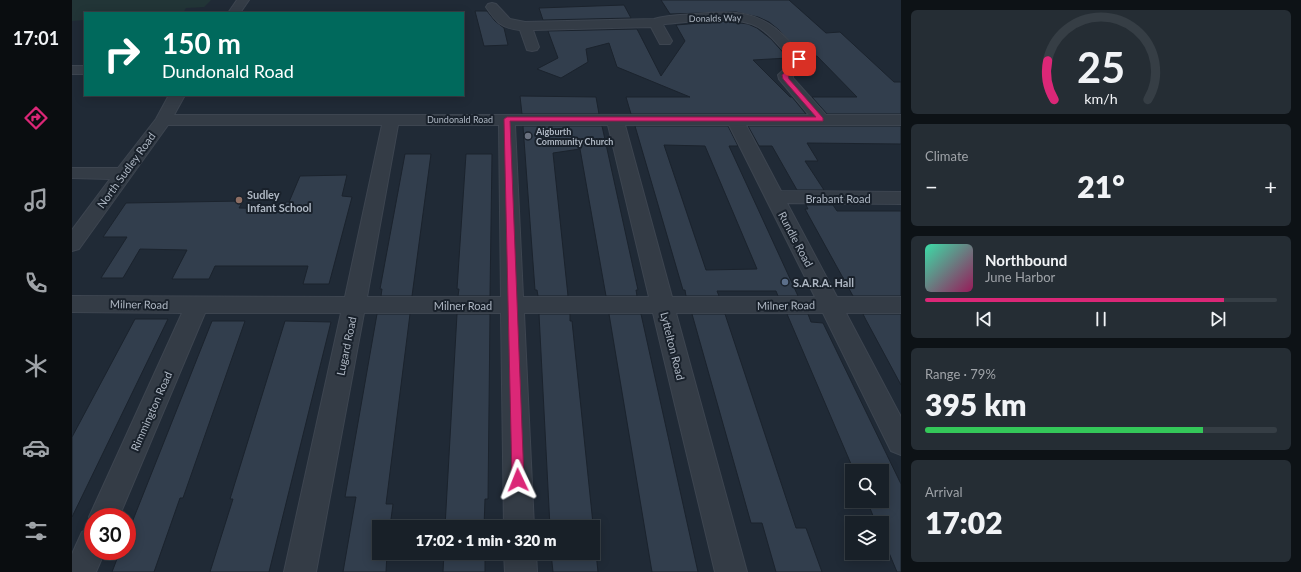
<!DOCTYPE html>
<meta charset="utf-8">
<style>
:root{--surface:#182028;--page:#252d34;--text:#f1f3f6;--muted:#9fa3a8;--line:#363e45;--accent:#db2777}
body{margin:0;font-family:Lato,sans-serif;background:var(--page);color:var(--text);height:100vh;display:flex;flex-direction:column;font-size:15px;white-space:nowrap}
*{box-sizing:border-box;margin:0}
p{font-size:13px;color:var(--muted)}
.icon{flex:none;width:22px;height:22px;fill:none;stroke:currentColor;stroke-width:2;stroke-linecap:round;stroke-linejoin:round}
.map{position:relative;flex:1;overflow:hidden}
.panel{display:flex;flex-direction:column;gap:10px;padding:10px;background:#0d1216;width:400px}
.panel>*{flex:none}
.guide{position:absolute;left:12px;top:12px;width:380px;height:84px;border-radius:0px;box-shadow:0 2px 10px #0003,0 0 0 1px var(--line);background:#00695c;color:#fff;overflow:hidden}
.fabs{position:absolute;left:773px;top:464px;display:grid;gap:8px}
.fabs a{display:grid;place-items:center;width:44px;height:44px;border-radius:0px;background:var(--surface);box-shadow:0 2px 10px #0003,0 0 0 1px var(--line);font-size:20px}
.speed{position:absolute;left:12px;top:508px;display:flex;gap:8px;font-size:20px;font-weight:700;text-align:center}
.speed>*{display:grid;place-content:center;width:52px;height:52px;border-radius:50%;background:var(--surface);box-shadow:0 2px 10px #0003,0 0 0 1px var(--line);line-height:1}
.speed .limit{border:6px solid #d22;background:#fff;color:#111}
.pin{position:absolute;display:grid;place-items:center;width:34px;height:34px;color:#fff;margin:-17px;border-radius:8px;box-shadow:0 2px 6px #0006}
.me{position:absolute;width:44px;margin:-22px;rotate:358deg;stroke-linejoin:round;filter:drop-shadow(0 0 3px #0008)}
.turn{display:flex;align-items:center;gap:14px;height:84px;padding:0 12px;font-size:18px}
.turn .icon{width:52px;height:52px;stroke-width:2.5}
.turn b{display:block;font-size:28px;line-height:34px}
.big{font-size:30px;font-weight:800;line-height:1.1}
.panel .card{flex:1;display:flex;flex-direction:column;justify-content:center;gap:6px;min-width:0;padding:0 14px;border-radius:6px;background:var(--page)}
.panel .dial{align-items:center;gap:0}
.dial svg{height:104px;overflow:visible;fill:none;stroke:var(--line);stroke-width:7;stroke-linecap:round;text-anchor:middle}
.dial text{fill:var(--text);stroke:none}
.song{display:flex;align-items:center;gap:12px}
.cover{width:48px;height:48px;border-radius:6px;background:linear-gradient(135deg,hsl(160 70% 55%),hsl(330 70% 35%))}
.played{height:4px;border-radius:2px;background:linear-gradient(90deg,var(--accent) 85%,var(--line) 85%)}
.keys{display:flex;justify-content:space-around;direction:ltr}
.heat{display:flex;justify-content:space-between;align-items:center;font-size:22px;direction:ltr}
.charge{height:6px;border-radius:3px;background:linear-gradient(90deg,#34c759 79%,var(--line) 0)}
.trip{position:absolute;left:300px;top:520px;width:228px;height:40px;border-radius:0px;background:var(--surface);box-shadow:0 2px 10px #0003,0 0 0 1px var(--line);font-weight:800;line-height:40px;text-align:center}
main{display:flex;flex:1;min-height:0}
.tabs{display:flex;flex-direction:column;width:72px;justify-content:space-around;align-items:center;background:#0a0d10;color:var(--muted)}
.tabs .icon{width:28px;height:28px}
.tabs .on{color:var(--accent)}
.tabs b{font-size:18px;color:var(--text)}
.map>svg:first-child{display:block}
.green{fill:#223537}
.building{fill:#323e4d;stroke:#1b232d;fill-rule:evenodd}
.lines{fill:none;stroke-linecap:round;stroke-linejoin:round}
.minor-casing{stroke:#3d4550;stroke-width:2}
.minor{fill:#343c46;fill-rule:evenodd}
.route{fill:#db2777;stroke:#8e194d}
.worship-dot{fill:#6b7280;stroke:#19212b;stroke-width:1.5}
.education-dot{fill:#8d6e63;stroke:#19212b;stroke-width:1.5}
.service-dot{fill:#5c6f8a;stroke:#19212b;stroke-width:1.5}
.labels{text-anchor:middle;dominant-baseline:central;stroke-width:4;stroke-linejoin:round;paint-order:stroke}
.far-street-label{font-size:9px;fill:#aeb7c3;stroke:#19212b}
.far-poi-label{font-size:9px;font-weight:bold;fill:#aeb7c3;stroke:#19212b;text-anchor:start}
.street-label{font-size:11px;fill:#aeb7c3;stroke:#19212b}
.poi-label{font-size:11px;font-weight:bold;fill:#aeb7c3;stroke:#19212b;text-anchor:start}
</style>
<main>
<nav class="tabs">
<b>17:01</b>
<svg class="icon on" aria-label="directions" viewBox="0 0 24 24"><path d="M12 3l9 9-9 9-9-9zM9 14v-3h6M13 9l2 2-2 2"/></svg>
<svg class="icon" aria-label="music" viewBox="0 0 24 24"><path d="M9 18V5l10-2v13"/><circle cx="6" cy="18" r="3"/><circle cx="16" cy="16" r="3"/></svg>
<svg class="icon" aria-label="phone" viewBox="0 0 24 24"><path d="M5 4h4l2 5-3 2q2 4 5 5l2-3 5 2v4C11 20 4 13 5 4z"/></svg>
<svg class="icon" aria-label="climate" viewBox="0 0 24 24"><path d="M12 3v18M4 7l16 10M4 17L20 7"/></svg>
<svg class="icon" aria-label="car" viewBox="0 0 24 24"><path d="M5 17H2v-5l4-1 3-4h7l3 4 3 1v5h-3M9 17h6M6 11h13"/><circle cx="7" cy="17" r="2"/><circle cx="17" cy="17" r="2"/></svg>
<svg class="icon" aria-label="filters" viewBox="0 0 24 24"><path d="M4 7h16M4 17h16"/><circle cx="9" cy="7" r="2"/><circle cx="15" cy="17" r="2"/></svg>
</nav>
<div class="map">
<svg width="829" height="572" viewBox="0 0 829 572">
<rect width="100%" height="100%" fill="#202a36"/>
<path class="green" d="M 0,0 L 139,0 L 132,7 L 114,8 L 111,13 L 13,13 L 13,20 L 0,21 Z"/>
<path class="building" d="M 589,0 L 717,0 L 754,33 L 768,32 L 822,82 L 829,82 L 829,114 L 755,114 L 740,97 L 785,97 L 745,56 L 734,57 L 707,30 L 697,22 L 686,17 L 664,12 L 598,14 Z
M 552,5 L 559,18 L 471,20 L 467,8 Z
M 403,11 L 415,11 L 423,21 L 432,28 L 436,45 L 412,46 Z
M 653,21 L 676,24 L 685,28 L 699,39 L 716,58 L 681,60 L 718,97 L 720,97 L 734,114 L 559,114 L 554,97 L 618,97 L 545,67 L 537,43 L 514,49 L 516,62 L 489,78 L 465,69 L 486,58 L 476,31 L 565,29 L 589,76 L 613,41 L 604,25 Z
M 448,96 L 524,97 L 527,114 L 450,114 Z
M 451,126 L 530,126 L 566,290 L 564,290 L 565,296 L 534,296 L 508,149 L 481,153 L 496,296 L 466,296 L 465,290 L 463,290 Z
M 563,126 L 656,126 L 666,146 L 657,146 L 726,296 L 706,296 L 704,291 L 645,291 L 647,296 L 614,296 L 613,290 L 611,290 ZM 592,145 L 633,146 L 685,269 L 634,270 Z
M 676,126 L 829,126 L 829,144 L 735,143 L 746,161 L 733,161 L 752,190 L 725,190 L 700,146 L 687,146 Z
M 333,154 L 359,154 L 340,296 L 309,296 L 310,289 L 308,289 Z
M 394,154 L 420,154 L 418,296 L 386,296 L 387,289 L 385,289 Z
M 275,175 L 270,196 L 280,197 L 257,284 L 231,284 L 236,266 L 143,266 L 137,279 L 100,279 L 115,250 L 68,249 L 51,278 L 29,278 L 55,237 L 31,237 L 54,203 L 171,201 L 167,208 L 211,209 L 214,202 L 217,202 L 228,176 Z
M 734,205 L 761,205 L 765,211 L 829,211 L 829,296 L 781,296 L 733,209 L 736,209 Z
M 305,314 L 338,314 L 314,504 L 321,504 L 318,527 L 307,527 L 307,553 L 315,553 L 314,572 L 271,572 L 284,497 L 273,497 Z
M 385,314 L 418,314 L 416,499 L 413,499 L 412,527 L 373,527 Z
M 467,314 L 498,314 L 498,321 L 500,321 L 526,572 L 481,572 L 479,553 L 521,553 L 521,527 L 478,527 Z
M 537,314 L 569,314 L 626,572 L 580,572 Z
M 620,314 L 653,314 L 724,528 L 734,528 L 750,572 L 704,572 L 690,523 L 679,523 Z
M 715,314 L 736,314 L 739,322 L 751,323 L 829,484 L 829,572 L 825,572 L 810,536 L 810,523 L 804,523 L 795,501 L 810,501 L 810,471 L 782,471 Z
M 791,314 L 829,314 L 829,385 L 794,320 Z
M 63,319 L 96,319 L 0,517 L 0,437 Z
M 140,321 L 173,321 L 111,498 L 108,498 L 82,572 L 40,572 L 48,551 L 55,551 L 55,535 Z
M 213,321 L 259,322 L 197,572 L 138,572 L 161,499 L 158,499 Z
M 372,553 L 413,553 L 413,572 L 371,572 Z"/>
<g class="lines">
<defs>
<path id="minor" d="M 165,0 L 177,0 L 168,13 L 156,13 Z
M 420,3 L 424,4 L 438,19 L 453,22 L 582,19 C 595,15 610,15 624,14 C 665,11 688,10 717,41 C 723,47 730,52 734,59 L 734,63 L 721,76 L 721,78 L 754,115 L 829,115 L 829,125 L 674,125 L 709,191 L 829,192 L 829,204 L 715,203 L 765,297 L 829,297 L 829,313 L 774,313 L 829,417 L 829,455 L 819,451 L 751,313 L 604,313 L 675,572 L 643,572 L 581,313 L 452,313 L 462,527 L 432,527 L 429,313 L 292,313 L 244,572 L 212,572 L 269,313 L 133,313 L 47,517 L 21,517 L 21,526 L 17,517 L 110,313 L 0,312 L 0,296 L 273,297 L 310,125 L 96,125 L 7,249 L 0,251 L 0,230 L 38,179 L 0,178 L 0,168 L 46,168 L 84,119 L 97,95 L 113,95 L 102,115 L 737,115 L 707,79 L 706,75 L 720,62 L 720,60 C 709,49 700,35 686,27 C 663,14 619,22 593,24 L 591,25 L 600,41 L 598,44 L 588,44 L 579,27 L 461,30 L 467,47 L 465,50 L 460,51 L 455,50 L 448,30 C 429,28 424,22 414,7 L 416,4 ZM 326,125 L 427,125 L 429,297 L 295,297 ZM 443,125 L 536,125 L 577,297 L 451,297 ZM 553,125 L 657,125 L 743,297 L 600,297 Z
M 0,66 L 13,66 L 13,74 L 0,74 Z
M 21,527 L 21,551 L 33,551 L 24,572 L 0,572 L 0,554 L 10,532 Z
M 432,553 L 464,553 L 465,572 L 433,572 Z"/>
</defs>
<use href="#minor" class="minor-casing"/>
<use href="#minor" class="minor"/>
</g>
<path class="route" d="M 725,58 L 729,58 L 730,63 L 716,75 L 717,79 L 751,118 L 751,121 L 438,121 L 452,480 L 450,483 L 446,485 L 442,483 L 440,480 L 432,119 L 435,117 L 744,117 L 711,79 L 710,75 L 724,63 Z"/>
<circle class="worship-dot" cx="456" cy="136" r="4"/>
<circle class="education-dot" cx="167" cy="200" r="4"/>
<circle class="service-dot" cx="713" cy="282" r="4"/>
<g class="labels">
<g class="far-street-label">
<text transform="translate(643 18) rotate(-1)">Donalds Way</text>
<text x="388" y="119">Dundonald Road</text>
</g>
<g class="far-poi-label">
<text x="464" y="131">Aigburth<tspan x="464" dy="10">Community Church</tspan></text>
</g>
<g class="street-label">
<text transform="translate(54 170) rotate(-54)">North Sudley Road</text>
<text x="766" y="198">Brabant Road</text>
<text transform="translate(724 239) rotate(62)">Rundle Road</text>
<text transform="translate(67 304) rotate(1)">Milner Road</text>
<text x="391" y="305">Milner Road</text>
<text transform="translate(714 305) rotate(-1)">Milner Road</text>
<text transform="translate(274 346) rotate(-78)">Lugard Road</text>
<text transform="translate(601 346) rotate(76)">Lyttelton Road</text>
<text transform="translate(79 411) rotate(-66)">Rimmington Road</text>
</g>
<g class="poi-label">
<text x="175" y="194">Sudley<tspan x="175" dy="13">Infant School</tspan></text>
<text x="721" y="282">S.A.R.A. Hall</text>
</g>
</g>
</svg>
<div class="fabs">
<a><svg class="icon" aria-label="search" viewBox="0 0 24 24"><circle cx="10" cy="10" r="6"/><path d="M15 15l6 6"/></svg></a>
<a><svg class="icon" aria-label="layers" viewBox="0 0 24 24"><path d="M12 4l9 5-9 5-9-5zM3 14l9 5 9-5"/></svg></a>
</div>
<div class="speed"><div class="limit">30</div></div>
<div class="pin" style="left:727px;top:59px;background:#d93025"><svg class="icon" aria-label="arrive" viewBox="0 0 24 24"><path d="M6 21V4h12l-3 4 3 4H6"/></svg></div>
<svg class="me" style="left:446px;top:480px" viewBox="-20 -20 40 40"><path d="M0-17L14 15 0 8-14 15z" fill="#db2777" stroke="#fff" stroke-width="4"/></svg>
<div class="trip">17:02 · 1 min · 320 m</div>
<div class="guide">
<div class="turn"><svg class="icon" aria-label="right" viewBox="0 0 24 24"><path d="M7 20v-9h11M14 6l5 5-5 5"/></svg><div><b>150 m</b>Dundonald Road</div></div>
</div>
</div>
<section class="panel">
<div class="card dial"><svg viewBox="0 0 100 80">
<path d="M14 69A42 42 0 1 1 86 69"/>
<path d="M14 69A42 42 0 0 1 9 39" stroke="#db2777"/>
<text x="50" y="56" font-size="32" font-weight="700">25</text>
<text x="50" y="72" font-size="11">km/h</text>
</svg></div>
<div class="card"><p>Climate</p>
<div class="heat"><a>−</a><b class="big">21°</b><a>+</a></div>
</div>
<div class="card">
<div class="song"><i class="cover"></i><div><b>Northbound</b><p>June Harbor</p></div></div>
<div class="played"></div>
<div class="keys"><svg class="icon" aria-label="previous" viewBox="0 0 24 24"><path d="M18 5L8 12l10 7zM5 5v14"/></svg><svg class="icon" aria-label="pause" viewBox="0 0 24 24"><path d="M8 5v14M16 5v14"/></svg><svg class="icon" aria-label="next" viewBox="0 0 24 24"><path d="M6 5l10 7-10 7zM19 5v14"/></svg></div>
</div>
<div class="card"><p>Range · 79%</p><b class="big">395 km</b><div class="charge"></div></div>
<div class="card"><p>Arrival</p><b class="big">17:02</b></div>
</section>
</main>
